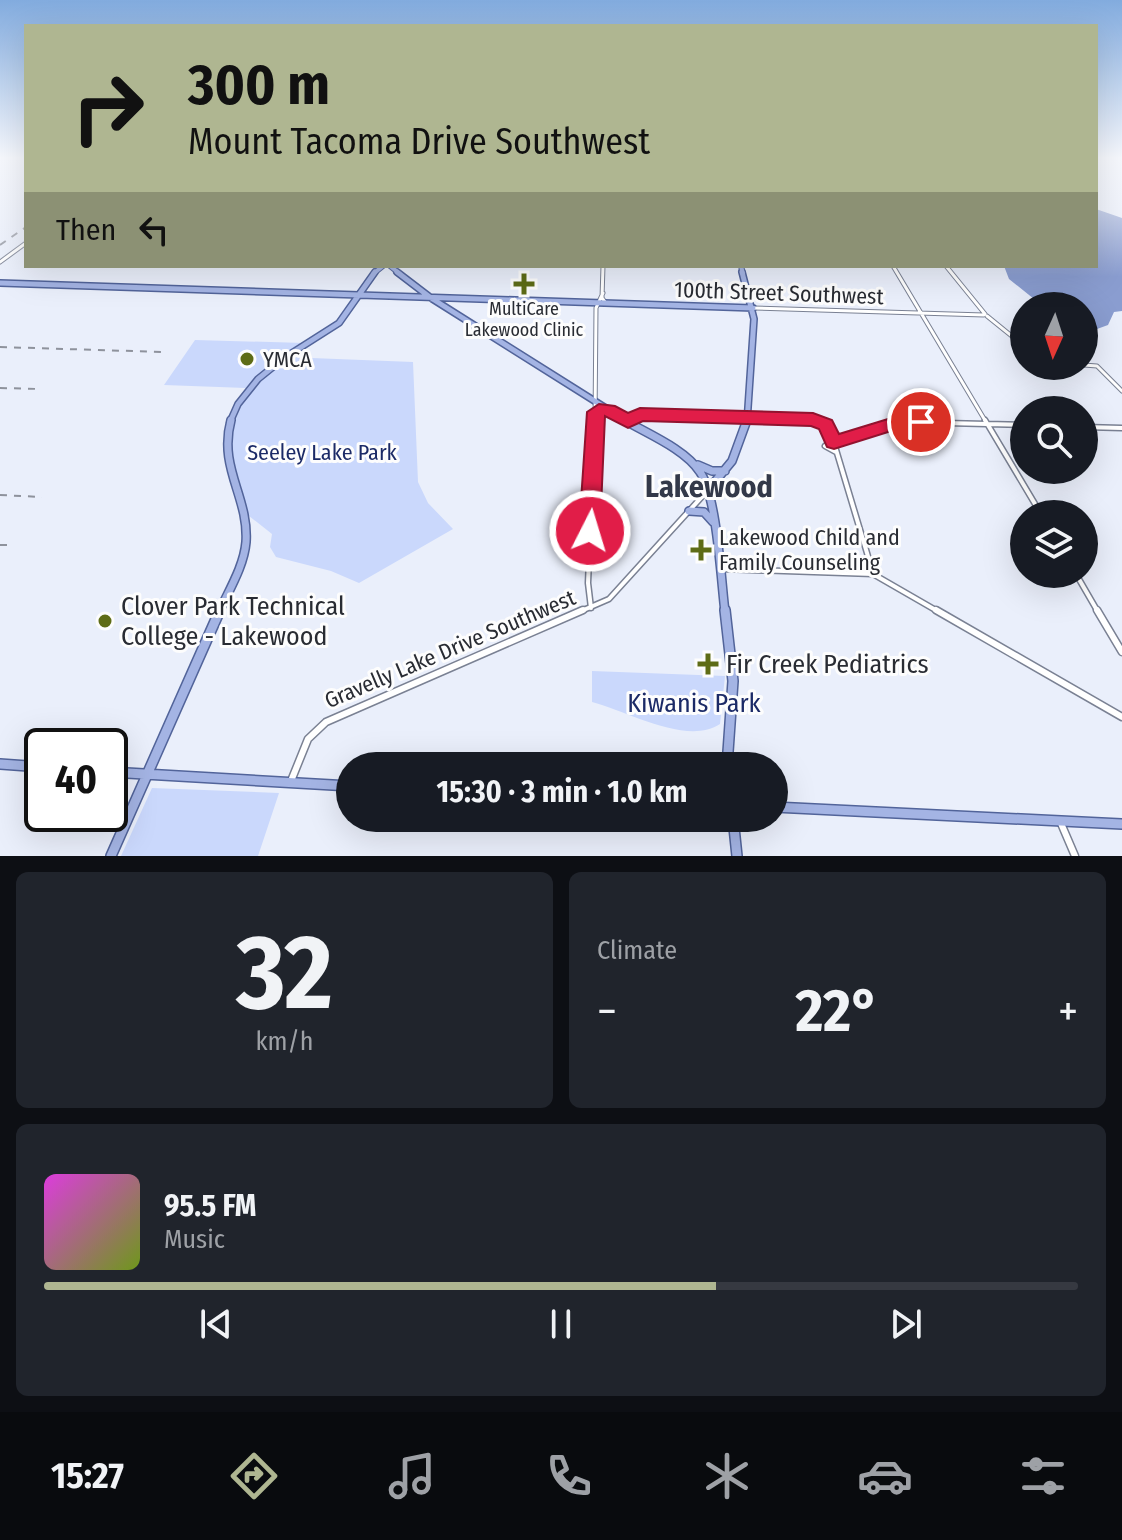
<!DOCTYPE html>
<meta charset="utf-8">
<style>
:root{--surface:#171b24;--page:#20242c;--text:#f1f3f6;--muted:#9ea1a6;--line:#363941;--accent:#afb691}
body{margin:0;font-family:"Fira Sans Condensed",sans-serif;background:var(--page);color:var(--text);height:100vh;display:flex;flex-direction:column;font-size:30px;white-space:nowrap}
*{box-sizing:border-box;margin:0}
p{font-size:26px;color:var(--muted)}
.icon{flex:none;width:44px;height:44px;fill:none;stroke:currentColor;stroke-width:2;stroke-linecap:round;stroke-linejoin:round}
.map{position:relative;height:856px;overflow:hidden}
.details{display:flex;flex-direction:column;gap:16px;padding:16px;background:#0d0f14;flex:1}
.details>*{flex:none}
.hud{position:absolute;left:24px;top:24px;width:1074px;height:244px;border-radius:0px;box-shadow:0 8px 32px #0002;background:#afb691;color:#111;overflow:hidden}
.needle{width:52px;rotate:183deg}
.tools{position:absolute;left:1010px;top:292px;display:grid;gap:16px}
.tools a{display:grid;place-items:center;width:88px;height:88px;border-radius:50%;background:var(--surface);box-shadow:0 8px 32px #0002;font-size:40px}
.speed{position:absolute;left:24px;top:728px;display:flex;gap:16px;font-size:40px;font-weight:700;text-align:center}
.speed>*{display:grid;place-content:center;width:104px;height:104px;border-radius:50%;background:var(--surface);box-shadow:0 8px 32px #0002;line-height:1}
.speed .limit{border:4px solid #111;border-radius:12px;background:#fff;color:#111}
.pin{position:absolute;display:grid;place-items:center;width:68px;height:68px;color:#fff;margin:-34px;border:4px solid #fff;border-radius:50%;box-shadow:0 2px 8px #0007}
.me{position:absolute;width:88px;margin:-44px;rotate:5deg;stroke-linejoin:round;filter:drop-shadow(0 0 6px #0008)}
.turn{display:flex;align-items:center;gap:28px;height:168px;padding:0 32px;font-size:36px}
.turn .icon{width:104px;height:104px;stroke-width:2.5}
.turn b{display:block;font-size:56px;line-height:68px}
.then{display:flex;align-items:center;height:76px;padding:0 32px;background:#0003;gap:16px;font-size:30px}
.big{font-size:60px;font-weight:700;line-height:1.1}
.details .tile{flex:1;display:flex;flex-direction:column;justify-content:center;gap:12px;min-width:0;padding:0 28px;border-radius:12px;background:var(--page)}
.details .dial{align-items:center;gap:0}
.dial b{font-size:104px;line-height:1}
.song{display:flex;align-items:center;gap:24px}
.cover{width:96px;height:96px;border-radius:12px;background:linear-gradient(135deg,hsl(300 70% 55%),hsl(80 70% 35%))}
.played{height:8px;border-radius:4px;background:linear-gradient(90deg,var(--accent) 65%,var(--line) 65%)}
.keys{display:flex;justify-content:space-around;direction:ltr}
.heat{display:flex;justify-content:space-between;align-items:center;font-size:44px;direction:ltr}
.details .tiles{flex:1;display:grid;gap:16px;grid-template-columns:1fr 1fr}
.tile:last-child{grid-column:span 2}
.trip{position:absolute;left:336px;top:752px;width:452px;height:80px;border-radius:40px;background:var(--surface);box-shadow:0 8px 32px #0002;font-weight:700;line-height:80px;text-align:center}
.tabs{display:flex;height:128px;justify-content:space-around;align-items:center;background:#090b0e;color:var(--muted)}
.tabs .icon{width:56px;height:56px}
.tabs .selected{color:var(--accent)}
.tabs b{font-size:36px;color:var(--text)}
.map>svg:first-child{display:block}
.green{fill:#cad8fc}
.water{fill:#8a9dd0}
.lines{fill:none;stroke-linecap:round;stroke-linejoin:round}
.minor-far2-casing{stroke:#7a8193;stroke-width:5}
.minor-far1-casing{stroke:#7a8193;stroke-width:7}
.minor-casing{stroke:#7a8193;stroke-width:9}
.major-far3-casing{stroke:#52649a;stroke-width:6}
.major-far2-casing{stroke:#52649a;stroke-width:8}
.major-far1-casing{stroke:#52649a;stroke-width:10}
.major-casing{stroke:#52649a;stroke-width:12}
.minor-far2{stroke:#fff;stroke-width:3}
.minor-far1{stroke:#fff;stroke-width:4}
.minor{stroke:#fff;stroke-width:6}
.major-far3{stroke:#a4b4e4;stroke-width:4}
.major-far2{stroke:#a4b4e4;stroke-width:5}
.major-far1{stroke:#a4b4e4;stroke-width:7}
.major{stroke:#a4b4e4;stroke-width:9}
.rail{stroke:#8e929c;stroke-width:2;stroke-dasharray:7 7;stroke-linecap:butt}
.route{fill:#e11d48;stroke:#92132f;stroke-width:2}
.poi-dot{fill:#5e6c16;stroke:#fdfdfd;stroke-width:3}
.labels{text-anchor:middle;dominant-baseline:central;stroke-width:6;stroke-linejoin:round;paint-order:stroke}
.far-poi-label{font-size:18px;fill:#292c33;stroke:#fdfdfd}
.street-label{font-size:22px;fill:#292c33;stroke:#fdfdfd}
.poi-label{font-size:22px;fill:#292c33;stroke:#fdfdfd;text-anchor:start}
.park-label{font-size:22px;fill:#1b2a67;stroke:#fdfdfd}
.near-poi-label{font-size:26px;fill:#292c33;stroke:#fdfdfd;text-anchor:start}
.near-park-label{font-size:26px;fill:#1b2a67;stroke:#fdfdfd}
.district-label{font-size:30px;font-weight:bold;fill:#333949;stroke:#fdfdfd}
</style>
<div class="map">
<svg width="1122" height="856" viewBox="0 0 1122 856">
<rect width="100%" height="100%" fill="#eaeffb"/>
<path class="green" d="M 195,340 L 304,343 L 272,363 L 246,388 L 164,385 Z
M 286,357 L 413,362 L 418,482 L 428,503 L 453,529 L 359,583 L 331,571 L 276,557 L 270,547 L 272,534 L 244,512 L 226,451 L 236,408 L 255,382 Z
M 592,671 L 725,676 L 720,724 C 687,746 627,711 592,702 Z
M 152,788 L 279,793 L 258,856 L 121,856 Z"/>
<path class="water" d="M 1096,209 L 1122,218 L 1122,311 L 1114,312 L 1108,325 L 1097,329 L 1084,328 L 1084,306 L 1047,306 L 1039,303 L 1009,279 L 1004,266 L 1096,266 Z"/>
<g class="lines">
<defs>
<path id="minor-far2" d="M 0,262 L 26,243
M 603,266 L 602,298 L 605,302
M 893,266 L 986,422
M 946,266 L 985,314
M 753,308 L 984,315
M 987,316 L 1024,346
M 1084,365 L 1097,366 L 1122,391
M 595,422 L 596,308 L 603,293
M 629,422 L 643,414 L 820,422"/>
<path id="minor-far1" d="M 810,420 L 822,422 L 831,433 L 873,573
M 985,420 L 1041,514
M 628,422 L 632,420
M 1084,427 L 1122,428
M 834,442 L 904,422 L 1024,425
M 825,446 L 836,452
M 722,569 L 873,574 L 939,612
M 1076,574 L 1098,612
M 591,608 L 588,583 L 595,420
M 579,612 L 609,599 L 708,490"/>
<path id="minor" d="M 936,610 L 1122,717
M 1097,610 L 1122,652
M 291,781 L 308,739 L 326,722 L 583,610
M 1060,821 L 1075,856"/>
<path id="major-far3" d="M 390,266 L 400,274
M 741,266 L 743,274
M 373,274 L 383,266"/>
<path id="major-far2" d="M 397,272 L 431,298 L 628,422
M 742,272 L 754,319 L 747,422
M 0,283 L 753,308
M 230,422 L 238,404 L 258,379 L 284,358 L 339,323 L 375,272"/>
<path id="major-far1" d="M 624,420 C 648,434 685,449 700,472 C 717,496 721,580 725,612
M 698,465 L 712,471 L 725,471
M 708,490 L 732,461 L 747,420
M 689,511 L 704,512 L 713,522
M 219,612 C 229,590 244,566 246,542 C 249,497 218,468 231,420"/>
<path id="major" d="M 725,610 L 733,681 L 727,766
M 0,764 L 42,767
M 110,772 L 350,786
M 774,807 L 1122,824
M 733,818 L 737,856
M 111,856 L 220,610"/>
</defs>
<use href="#minor-far2" class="minor-far2-casing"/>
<use href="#minor-far1" class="minor-far1-casing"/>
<use href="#minor" class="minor-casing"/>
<use href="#major-far3" class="major-far3-casing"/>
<use href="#major-far2" class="major-far2-casing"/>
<use href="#major-far1" class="major-far1-casing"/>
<use href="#major" class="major-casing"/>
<use href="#minor-far2" class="minor-far2"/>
<use href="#minor-far1" class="minor-far1"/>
<use href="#minor" class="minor"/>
<use href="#major-far3" class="major-far3"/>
<use href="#major-far2" class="major-far2"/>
<use href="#major-far1" class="major-far1"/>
<use href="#major" class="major"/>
<path class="rail" d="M 0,245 L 26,227
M 0,347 L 163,352
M 0,388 L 40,389
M 0,495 L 42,497
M 0,545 L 10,545"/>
</g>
<linearGradient id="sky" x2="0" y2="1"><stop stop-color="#82abde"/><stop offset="0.57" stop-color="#f6f8fd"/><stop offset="1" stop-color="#f6f8fd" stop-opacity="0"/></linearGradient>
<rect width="1122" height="277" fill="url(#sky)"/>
<path class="route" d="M 599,404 L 615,406 L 628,413 L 640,408 L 813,413 L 832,420 L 839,434 L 888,419 L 921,416 L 930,422 L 921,429 L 888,432 L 834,449 L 827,447 L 819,429 L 811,426 L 643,421 L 628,428 L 605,416 L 600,531 L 597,538 L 590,540 L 582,538 L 579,531 L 587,412 Z"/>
<g class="poi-dot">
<path d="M520 272h8v8h8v8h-8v8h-8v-8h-8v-8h8z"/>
<circle cx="247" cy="359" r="8"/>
<path d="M697 538h8v8h8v8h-8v8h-8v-8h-8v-8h8z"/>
<circle cx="105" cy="621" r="8"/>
<path d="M704 652h8v8h8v8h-8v8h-8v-8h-8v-8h8z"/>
</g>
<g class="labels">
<g class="far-poi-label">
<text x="524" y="309">MultiCare<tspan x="524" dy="21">Lakewood Clinic</tspan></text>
</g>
<g class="street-label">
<text transform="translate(779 293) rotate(2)">100th Street Southwest</text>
<text transform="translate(450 649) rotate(-23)">Gravelly Lake Drive Southwest</text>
</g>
<g class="poi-label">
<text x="263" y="359">YMCA</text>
<text x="719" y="537">Lakewood Child and<tspan x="719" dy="25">Family Counseling</tspan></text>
</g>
<g class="park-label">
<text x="322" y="452">Seeley Lake Park</text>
</g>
<g class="near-poi-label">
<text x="121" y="606">Clover Park Technical<tspan x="121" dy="30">College - Lakewood</tspan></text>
<text x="726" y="664">Fir Creek Pediatrics</text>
</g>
<g class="near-park-label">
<text x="694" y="703">Kiwanis Park</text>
</g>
<g class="district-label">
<text x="709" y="487">Lakewood</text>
</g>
</g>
</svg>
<div class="tools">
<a><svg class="needle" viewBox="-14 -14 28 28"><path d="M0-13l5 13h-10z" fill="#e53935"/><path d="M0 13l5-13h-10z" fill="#9ea1a6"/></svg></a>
<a><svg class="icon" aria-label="search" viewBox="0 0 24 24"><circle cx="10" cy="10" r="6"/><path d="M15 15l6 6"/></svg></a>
<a><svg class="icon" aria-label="layers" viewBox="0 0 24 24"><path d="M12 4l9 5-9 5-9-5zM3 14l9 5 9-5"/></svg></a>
</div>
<div class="speed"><div class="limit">40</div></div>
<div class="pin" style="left:921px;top:422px;background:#d93025"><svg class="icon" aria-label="arrive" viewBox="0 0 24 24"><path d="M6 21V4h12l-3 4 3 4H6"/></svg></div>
<svg class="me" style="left:590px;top:531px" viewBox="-20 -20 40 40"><circle r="17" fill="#e11d48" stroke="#fff" stroke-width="3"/><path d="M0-11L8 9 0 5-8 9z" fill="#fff"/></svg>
<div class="trip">15:30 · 3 min · 1.0 km</div>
<div class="hud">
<div class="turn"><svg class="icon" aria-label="right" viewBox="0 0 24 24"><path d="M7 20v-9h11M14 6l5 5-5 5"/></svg><div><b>300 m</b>Mount Tacoma Drive Southwest</div></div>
<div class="then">Then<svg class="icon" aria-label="left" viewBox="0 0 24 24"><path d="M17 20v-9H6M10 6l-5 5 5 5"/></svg></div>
</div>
</div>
<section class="details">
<div class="tiles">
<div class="tile dial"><b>32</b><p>km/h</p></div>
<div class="tile"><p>Climate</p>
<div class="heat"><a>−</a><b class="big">22°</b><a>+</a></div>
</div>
<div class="tile">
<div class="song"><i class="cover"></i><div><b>95.5 FM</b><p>Music</p></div></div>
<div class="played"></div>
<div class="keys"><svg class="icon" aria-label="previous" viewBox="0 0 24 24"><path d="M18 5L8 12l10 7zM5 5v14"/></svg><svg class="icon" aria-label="pause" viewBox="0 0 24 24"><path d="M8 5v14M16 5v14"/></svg><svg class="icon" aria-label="next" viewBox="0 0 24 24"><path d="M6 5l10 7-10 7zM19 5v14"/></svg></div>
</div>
</div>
</section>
<nav class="tabs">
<b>15:27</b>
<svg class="icon selected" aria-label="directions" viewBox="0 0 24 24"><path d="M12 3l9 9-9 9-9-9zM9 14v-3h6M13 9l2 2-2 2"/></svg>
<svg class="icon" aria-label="music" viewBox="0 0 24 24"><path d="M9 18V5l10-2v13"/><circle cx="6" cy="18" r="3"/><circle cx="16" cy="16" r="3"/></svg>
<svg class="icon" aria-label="phone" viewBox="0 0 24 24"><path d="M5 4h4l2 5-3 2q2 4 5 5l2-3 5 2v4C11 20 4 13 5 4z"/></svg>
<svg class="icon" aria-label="climate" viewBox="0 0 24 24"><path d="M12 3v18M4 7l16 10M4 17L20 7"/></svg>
<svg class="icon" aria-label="car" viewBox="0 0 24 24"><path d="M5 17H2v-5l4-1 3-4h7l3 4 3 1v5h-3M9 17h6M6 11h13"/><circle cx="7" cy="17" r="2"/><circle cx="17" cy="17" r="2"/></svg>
<svg class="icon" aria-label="filters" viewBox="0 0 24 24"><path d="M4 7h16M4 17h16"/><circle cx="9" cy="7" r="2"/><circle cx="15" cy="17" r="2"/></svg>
</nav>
